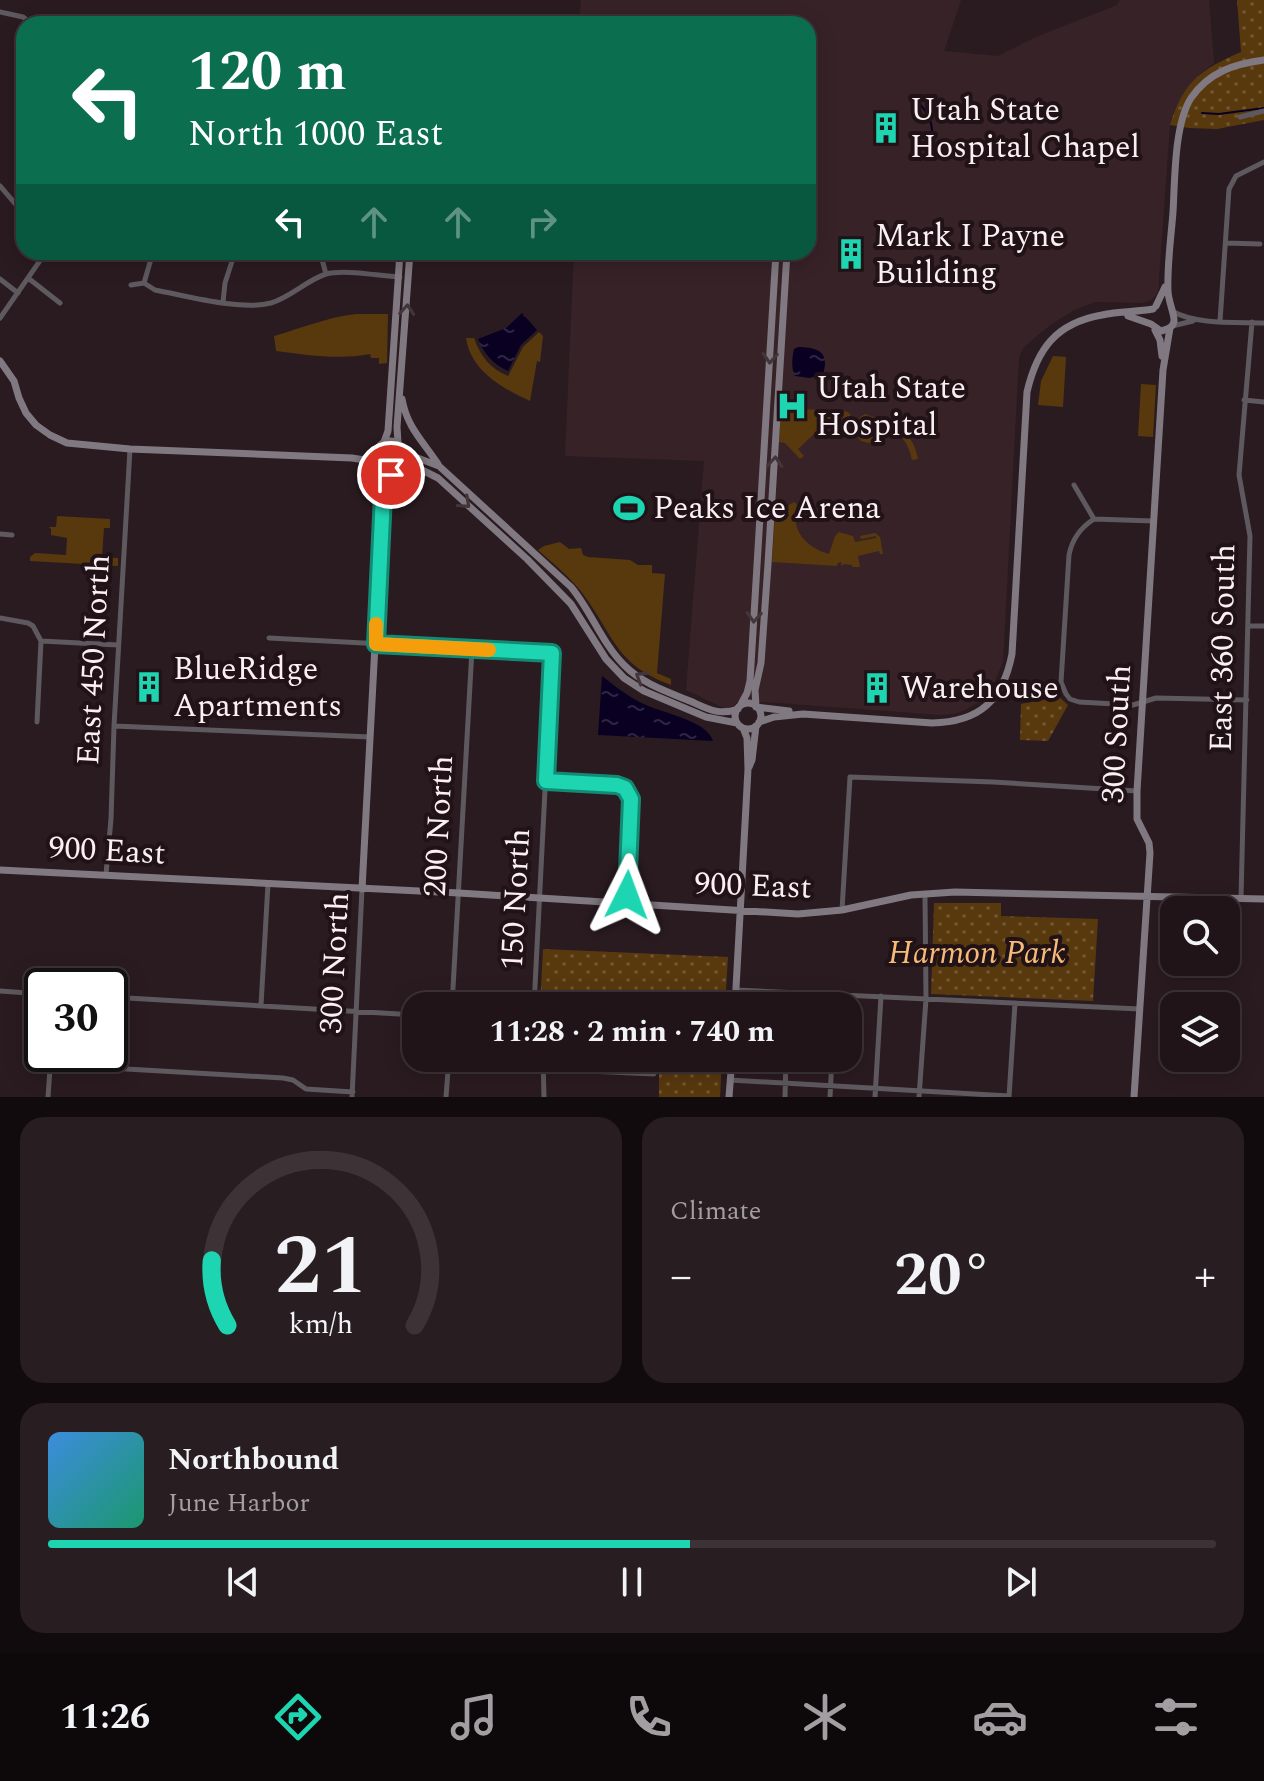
<!DOCTYPE html>
<meta charset="utf-8">
<style>
:root{--surface:#201418;--page:#281d21;--text:#f1f3f6;--muted:#a29ea2;--line:#3d3337;--accent:#1dd5b1}
body{margin:0;font-family:Spectral,serif;background:var(--page);color:var(--text);height:100vh;display:flex;flex-direction:column;font-size:30px;white-space:nowrap}
*{box-sizing:border-box;margin:0}
p{font-size:26px;color:var(--muted)}
.icon{flex:none;width:44px;height:44px;fill:none;stroke:currentColor;stroke-width:2;stroke-linecap:round;stroke-linejoin:round}
.map{position:relative;height:1097px;overflow:hidden}
.drawer{display:flex;flex-direction:column;gap:20px;padding:20px;background:#120b0d;flex:1}
.drawer>*{flex:none}
.hud{position:absolute;left:16px;top:16px;width:800px;height:244px;border-radius:24px;box-shadow:0 4px 20px #0003,0 0 0 2px var(--line);background:#0b6e4f;color:#fff;overflow:hidden}
.buttons{position:absolute;left:1160px;top:896px;display:grid;gap:16px}
.buttons a{display:grid;place-items:center;width:80px;height:80px;border-radius:16px;background:var(--surface);box-shadow:0 4px 20px #0003,0 0 0 2px var(--line);font-size:40px}
.speed{position:absolute;left:24px;top:968px;display:flex;gap:16px;font-size:40px;font-weight:700;text-align:center}
.speed>*{display:grid;place-content:center;width:104px;height:104px;border-radius:50%;background:var(--surface);box-shadow:0 4px 20px #0003,0 0 0 2px var(--line);line-height:1}
.speed .limit{border:4px solid #111;border-radius:12px;background:#fff;color:#111}
.pin{position:absolute;display:grid;place-items:center;width:68px;height:68px;color:#fff;margin:-34px;border:4px solid #fff;border-radius:50%;box-shadow:0 2px 8px #0007}
.me{position:absolute;width:88px;margin:-44px;rotate:3deg;stroke-linejoin:round;filter:drop-shadow(0 0 6px #0008)}
.turn{display:flex;align-items:center;gap:28px;height:168px;padding:0 40px;font-size:36px}
.turn .icon{width:104px;height:104px;stroke-width:2.5}
.turn b{display:block;font-size:56px;line-height:68px}
.lanes{display:flex;align-items:center;height:76px;padding:0 40px;background:#0003;justify-content:center;gap:40px;direction:ltr}
.lanes .off{opacity:.35}
.big{font-size:60px;font-weight:700;line-height:1.1}
.drawer .card{flex:1;display:flex;flex-direction:column;justify-content:center;gap:12px;min-width:0;padding:0 28px;border-radius:24px;background:var(--page)}
.drawer .dial{align-items:center;gap:0}
.dial svg{height:208px;overflow:visible;fill:none;stroke:var(--line);stroke-width:7;stroke-linecap:round;text-anchor:middle}
.dial text{fill:var(--text);stroke:none}
.song{display:flex;align-items:center;gap:24px}
.cover{width:96px;height:96px;border-radius:12px;background:linear-gradient(135deg,hsl(210 70% 55%),hsl(160 70% 35%))}
.played{height:8px;border-radius:4px;background:linear-gradient(90deg,var(--accent) 55%,var(--line) 55%)}
.keys{display:flex;justify-content:space-around;direction:ltr}
.heat{display:flex;justify-content:space-between;align-items:center;font-size:44px;direction:ltr}
.drawer .tiles{flex:1;display:grid;gap:20px;grid-template-columns:1fr 1fr}
.card:last-child{grid-column:span 2}
.trip{position:absolute;left:402px;top:992px;width:460px;height:80px;border-radius:24px;background:var(--surface);box-shadow:0 4px 20px #0003,0 0 0 2px var(--line);font-weight:700;line-height:80px;text-align:center}
.tabs{display:flex;height:128px;justify-content:space-around;align-items:center;background:#0d080a;color:var(--muted)}
.tabs .icon{width:56px;height:56px}
.tabs .on{color:var(--accent)}
.tabs b{font-size:36px;color:var(--text)}
.map>svg:first-child{display:block}
.built{fill:#372228}
.grass{fill:#58390e}
.park{fill:url(#park-dots)}
.water{fill:url(#water-ripples)}
.lines{fill:none;stroke-linecap:round;stroke-linejoin:round}
.stream{stroke:#090022;stroke-width:2}
.street{stroke:#5e595e;stroke-width:5}
.secondary{stroke:#817981;stroke-width:7}
.oneway{stroke:#42363b}
.route-casing{stroke:#138a73;stroke-width:20}
.route{stroke:#1dd5b1;stroke-width:14}
.slow{stroke:#f59e0b;stroke-width:14}
.labels{text-anchor:middle;dominant-baseline:central;stroke-width:8;stroke-linejoin:round;paint-order:stroke}
.poi-label{font-size:32px;fill:#faeff2;stroke:#201216;text-anchor:start}
.street-label{font-size:32px;fill:#faeff2;stroke:#201216}
.park-label{font-size:32px;font-style:italic;fill:#f5bb77;stroke:#201216}
</style>
<div class="map">
<svg width="1264" height="1097" viewBox="0 0 1264 1097">
<defs>
<pattern id="park-dots" width="8" height="8" patternUnits="userSpaceOnUse" patternTransform="scale(2)"><rect width="8" height="8" fill="#58390e"/><path d="M2 2h.1M6 6h.1" fill="none" stroke="#715632" stroke-width="1.8" stroke-linecap="round"/></pattern>
<pattern id="water-ripples" width="26" height="14" patternUnits="userSpaceOnUse" patternTransform="scale(2)"><rect width="26" height="14" fill="#090022"/><path d="M2 4q2-2 4 0t4 0M15 11q2-2 4 0t4 0" fill="none" stroke="#2e2643"/></pattern>
</defs>
<rect width="100%" height="100%" fill="#2a1b20"/>
<path class="built" d="M 581,0 L 961,0 L 944,51 L 998,56 L 1036,37 L 1117,5 L 1120,0 L 1209,0 L 1214,63 L 1200,74 L 1172,117 L 1170,125 L 1158,293 L 1151,300 L 1143,303 L 1096,302 L 1074,310 L 1050,325 L 1024,347 L 1019,357 L 1003,662 L 992,688 L 979,702 L 965,710 L 954,714 L 941,715 L 739,700 L 733,706 L 726,709 L 686,690 L 704,461 L 565,456 L 574,252 L 808,252 L 808,24 L 579,24 Z"/>
<path class="grass" d="M 356,314 L 388,314 L 387,363 L 379,364 L 379,358 L 371,358 L 370,354 C 338,360 308,355 276,351 L 274,336 C 302,328 328,317 356,314 Z
M 539,332 L 543,336 L 540,362 L 537,361 L 530,401 C 502,388 471,371 466,338 L 474,338 C 480,356 491,369 508,376 L 523,347 Z
M 1053,356 L 1066,357 L 1063,407 L 1038,405 L 1041,381 Z
M 1141,384 L 1156,385 L 1153,437 L 1138,436 Z
M 781,408 L 842,411 L 842,418 L 836,422 L 832,419 L 827,422 L 798,449 L 804,456 L 800,459 L 785,443 L 779,442 Z
M 844,411 C 852,412 852,419 851,425 L 855,427 L 860,417 L 865,414 C 891,423 913,429 918,459 L 912,460 C 908,441 900,431 881,426 L 876,442 L 873,444 L 861,441 L 843,419 Z
M 794,502 L 797,504 C 790,530 805,547 829,554 L 835,536 L 839,532 L 853,536 L 855,542 L 876,538 L 876,536 L 861,539 L 860,536 L 875,533 L 880,537 L 883,554 L 880,554 L 879,551 L 858,556 L 860,567 L 852,567 L 852,565 L 844,564 L 842,566 L 841,562 L 838,563 L 837,566 L 772,562 L 775,509 L 784,508 Z
M 57,516 L 110,519 L 110,528 L 104,528 L 102,557 L 118,558 L 118,566 L 30,561 L 30,557 L 35,553 L 66,555 L 67,538 L 51,535 L 51,529 L 49,527 L 56,527 Z
M 560,542 L 569,549 L 581,548 L 583,555 L 588,557 L 630,560 L 638,565 L 652,565 L 652,573 L 665,574 L 657,673 L 671,679 L 671,685 C 615,664 615,637 583,594 C 570,577 554,564 538,550 L 544,546 Z"/>
<path class="park" d="M 1237,0 L 1264,0 L 1264,120 L 1217,129 L 1189,128 L 1170,125 C 1184,81 1200,70 1241,52 Z
M 1059,697 L 1068,705 L 1048,741 L 1020,740 L 1021,704 Z
M 934,903 L 1001,903 L 1001,916 L 1098,919 L 1093,1001 L 931,994 Z
M 543,949 L 728,957 L 725,1006 L 540,1006 Z
M 547,1058 L 722,1058 L 720,1097 L 659,1097 L 659,1071 L 549,1065 Z"/>
<path class="water" d="M 522,313 L 537,330 L 521,345 L 508,371 C 493,364 484,354 478,339 L 506,328 Z
M 798,347 C 818,347 830,352 823,374 L 810,378 L 795,376 C 791,368 792,358 794,349 Z
M 602,676 C 616,687 630,698 646,705 C 663,713 708,721 713,741 L 598,735 Z"/>
<g class="lines">
<path class="stream" d="M 911,96 C 922,105 931,115 932,130 C 933,137 932,143 934,150
M 1202,113 L 1219,114 L 1264,108"/>
<path class="street" d="M 0,12 L 23,17 L 32,24
M 1240,117 L 1264,111
M 0,186 L 24,214
M 1226,243 L 1260,244
M 320,252 L 326,274
M 28,278 L 60,303
M 0,279 L 18,293
M 144,283 L 153,252
M 131,285 L 144,283 L 155,290 C 187,296 241,311 271,303 C 291,297 307,280 326,274 C 344,269 380,276 400,277
M 223,302 L 225,283 L 235,252
M 1172,311 C 1196,325 1236,322 1264,323
M 0,318 L 46,252
M 1220,321 L 1229,189 L 1236,176 L 1264,162
M 1172,326 L 1193,321
M 1244,400 L 1264,402
M 1074,485 L 1094,519
M 1094,519 C 1080,528 1072,539 1069,555 L 1061,682 L 1066,694 L 1070,699 L 1079,702 L 1133,705 L 1156,698 L 1247,700
M 1094,519 L 1153,521
M 0,534 L 12,535
M 0,618 L 28,623 L 33,626 L 41,641 L 37,722
M 1249,626 L 1264,626
M 269,638 L 552,653 L 534,1006
M 41,641 L 118,645
M 114,726 L 370,737
M 546,781 L 617,785 C 625,787 629,791 631,799 L 627,904
M 106,874 L 111,819 L 114,726 L 130,449
M 1241,898 L 1250,536 L 1239,475 L 1252,322
M 842,910 L 850,777 L 993,782 L 1137,791
M 736,990 L 1140,1009
M 0,991 L 42,994
M 110,997 L 416,1015
M 261,1005 L 268,884
M 452,1006 L 472,649
M 789,1006 L 790,993
M 543,1058 L 544,1097
M 544,1069 L 654,1074
M 730,1080 L 1009,1096
M 48,1097 L 50,1069 L 57,1065 L 283,1078 L 293,1080 L 306,1089 L 353,1092
M 352,1097 L 362,889
M 446,1097 L 449,1058
M 785,1097 L 786,1058
M 830,1097 L 832,1058
M 875,1097 L 881,996
M 919,1097 L 926,999 L 925,895
M 1009,1097 L 1015,1003"/>
<path class="secondary" d="M 1156,306 L 1165,287
M 1128,316 L 1151,324 L 1161,331 C 1167,329 1173,328 1174,321 C 1175,316 1168,300 1168,291 C 1167,265 1171,238 1173,212 C 1175,180 1174,125 1191,98 C 1209,72 1234,64 1264,60
M 1155,330 L 1160,340 L 1162,356
M 0,361 L 14,381 L 19,398 L 26,413 L 36,425 L 50,435 L 67,443 L 130,449 L 352,458 L 377,462
M 402,399 C 407,427 422,440 438,464
M376 455a14 14 0 1 1 28 0a14 14 0 1 1-28 0Z
M 384,442 L 388,431 L 400,252
M 398,443 L 397,427 L 410,252
M 404,453 L 439,466 L 571,587 C 591,611 602,643 624,665 C 641,683 668,692 690,701 C 708,709 719,716 738,709
M 400,466 L 407,465 L 418,468 L 438,478 L 527,559 L 571,604 L 606,659 L 624,678 L 644,691 L 706,717 L 737,723
M735 716a13 13 0 1 1 26 0a13 13 0 1 1-26 0Z
M 740,706 L 747,693 L 750,681 L 776,252
M 756,706 L 755,690 L 761,663 L 768,564 L 787,252
M 756,707 L 789,711
M 759,722 L 774,717 L 803,714 L 932,723 C 980,722 1003,700 1012,654 L 1027,392 C 1037,349 1056,323 1102,315 C 1119,311 1136,312 1153,309
M 749,767 L 752,760 L 756,726
M 0,870 L 459,893 L 798,914 L 842,910 L 911,895 L 955,892 L 1264,899
M 362,889 L 383,495 L 380,466
M 735,1006 L 748,769 L 747,738 L 743,728
M 729,1097 L 732,1058
M 1134,1097 L 1150,853 L 1149,843 L 1137,819 L 1137,791 L 1163,370 L 1170,328"/>
</g>
<defs><path id="oneway-chevron" d="M-2-3.5L2.5 0L-2 3.5" fill="none" stroke-width="1.6" stroke-linecap="round" stroke-linejoin="round" transform="scale(2)"/></defs>
<g class="oneway">
<use href="#oneway-chevron" transform="translate(407 310) rotate(-86)"/>
<use href="#oneway-chevron" transform="translate(770 358) rotate(93)"/>
<use href="#oneway-chevron" transform="translate(775 462) rotate(-86)"/>
<use href="#oneway-chevron" transform="translate(465 503) rotate(42)"/>
<use href="#oneway-chevron" transform="translate(754 617) rotate(93)"/>
<use href="#oneway-chevron" transform="translate(641 677) rotate(-148)"/>
</g>
<g class="lines">
<defs>
<path id="route" d="M 391,475 L 383,495 L 376,644 L 552,653 L 546,781 L 617,785 L 625,788 L 631,799 L 627,895"/>
</defs>
<use href="#route" class="route-casing"/>
<use href="#route" class="route"/>
<path class="slow" d="M 376,624 L 376,644 L 489,650"/>
</g>
<defs>
<symbol id="building-bare" viewBox="-9 -9 18 18"><path d="M-4-6H4V6H1V3H-1V6H-4ZM-2.5-4.3h1.7v1.8h-1.7ZM.8-4.3h1.7v1.8H.8ZM-2.5-1h1.7V.8h-1.7ZM.8-1h1.7V.8H.8Z" fill="#1dd5b1" stroke="#201216" stroke-width="2.5" paint-order="stroke"/></symbol>
<symbol id="hospital-bare" viewBox="-9 -9 18 18"><path d="M-5-5h3v3.5h4V-5h3V5h-3V1.5h-4V5h-3Z" fill="#1dd5b1" stroke="#201216" stroke-width="2.5" paint-order="stroke"/></symbol>
<symbol id="stadium-bare" viewBox="-9 -9 18 18"><path d="M0-5a6.5 5 0 1 0 0 10a6.5 5 0 1 0 0-10ZM-3.5-1.8h7v3.6h-7Z" fill="#1dd5b1" stroke="#201216" stroke-width="2.5" paint-order="stroke"/></symbol>
</defs>
<g fill-rule="evenodd">
<use href="#building-bare" x="864" y="106" width="44" height="44"/>
<use href="#building-bare" x="829" y="232" width="44" height="44"/>
<use href="#hospital-bare" x="770" y="384" width="44" height="44"/>
<use href="#stadium-bare" x="607" y="486" width="44" height="44"/>
<use href="#building-bare" x="127" y="665" width="44" height="44"/>
<use href="#building-bare" x="855" y="666" width="44" height="44"/>
</g>
<g class="labels">
<g class="poi-label">
<text x="910" y="110">Utah State<tspan x="910" dy="37">Hospital Chapel</tspan></text>
<text x="875" y="236">Mark I Payne<tspan x="875" dy="37">Building</tspan></text>
<text x="816" y="388">Utah State<tspan x="816" dy="37">Hospital</tspan></text>
<text x="653" y="508">Peaks Ice Arena</text>
<text x="173" y="669">BlueRidge<tspan x="173" dy="37">Apartments</tspan></text>
<text x="901" y="688">Warehouse</text>
</g>
<g class="street-label">
<text transform="translate(1223 648) rotate(-89)">East 360 South</text>
<text transform="translate(94 660) rotate(-87)">East 450 North</text>
<text transform="translate(1117 734) rotate(-87)">300 South</text>
<text transform="translate(439 826) rotate(-87)">200 North</text>
<text transform="translate(107 851) rotate(3)">900 East</text>
<text transform="translate(753 886) rotate(2)">900 East</text>
<text transform="translate(516 899) rotate(-87)">150 North</text>
<text transform="translate(335 963) rotate(-87)">300 North</text>
</g>
<g class="park-label">
<text x="977" y="953">Harmon Park</text>
</g>
</g>
</svg>
<div class="buttons">
<a><svg class="icon" aria-label="search" viewBox="0 0 24 24"><circle cx="10" cy="10" r="6"/><path d="M15 15l6 6"/></svg></a>
<a><svg class="icon" aria-label="layers" viewBox="0 0 24 24"><path d="M12 4l9 5-9 5-9-5zM3 14l9 5 9-5"/></svg></a>
</div>
<div class="speed"><div class="limit">30</div></div>
<div class="pin" style="left:391px;top:475px;background:#d93025"><svg class="icon" aria-label="arrive" viewBox="0 0 24 24"><path d="M6 21V4h12l-3 4 3 4H6"/></svg></div>
<svg class="me" style="left:627px;top:895px" viewBox="-20 -20 40 40"><path d="M0-17L14 15 0 8-14 15z" fill="#1dd5b1" stroke="#fff" stroke-width="4"/></svg>
<div class="trip">11:28 · 2 min · 740 m</div>
<div class="hud">
<div class="turn"><svg class="icon" aria-label="left" viewBox="0 0 24 24"><path d="M17 20v-9H6M10 6l-5 5 5 5"/></svg><div><b>120 m</b>North 1000 East</div></div>
<div class="lanes"><svg class="icon" aria-label="left" viewBox="0 0 24 24"><path d="M17 20v-9H6M10 6l-5 5 5 5"/></svg><svg class="icon off" aria-label="ahead" viewBox="0 0 24 24"><path d="M12 20V5M6 11l6-6 6 6"/></svg><svg class="icon off" aria-label="ahead" viewBox="0 0 24 24"><path d="M12 20V5M6 11l6-6 6 6"/></svg><svg class="icon off" aria-label="right" viewBox="0 0 24 24"><path d="M7 20v-9h11M14 6l5 5-5 5"/></svg></div>
</div>
</div>
<section class="drawer">
<div class="tiles">
<div class="card dial"><svg viewBox="0 0 100 80">
<path d="M14 69A42 42 0 1 1 86 69"/>
<path d="M14 69A42 42 0 0 1 8 44" stroke="#1dd5b1"/>
<text x="50" y="56" font-size="32" font-weight="700">21</text>
<text x="50" y="72" font-size="11">km/h</text>
</svg></div>
<div class="card"><p>Climate</p>
<div class="heat"><a>−</a><b class="big">20°</b><a>+</a></div>
</div>
<div class="card">
<div class="song"><i class="cover"></i><div><b>Northbound</b><p>June Harbor</p></div></div>
<div class="played"></div>
<div class="keys"><svg class="icon" aria-label="previous" viewBox="0 0 24 24"><path d="M18 5L8 12l10 7zM5 5v14"/></svg><svg class="icon" aria-label="pause" viewBox="0 0 24 24"><path d="M8 5v14M16 5v14"/></svg><svg class="icon" aria-label="next" viewBox="0 0 24 24"><path d="M6 5l10 7-10 7zM19 5v14"/></svg></div>
</div>
</div>
</section>
<nav class="tabs">
<b>11:26</b>
<svg class="icon on" aria-label="directions" viewBox="0 0 24 24"><path d="M12 3l9 9-9 9-9-9zM9 14v-3h6M13 9l2 2-2 2"/></svg>
<svg class="icon" aria-label="music" viewBox="0 0 24 24"><path d="M9 18V5l10-2v13"/><circle cx="6" cy="18" r="3"/><circle cx="16" cy="16" r="3"/></svg>
<svg class="icon" aria-label="phone" viewBox="0 0 24 24"><path d="M5 4h4l2 5-3 2q2 4 5 5l2-3 5 2v4C11 20 4 13 5 4z"/></svg>
<svg class="icon" aria-label="climate" viewBox="0 0 24 24"><path d="M12 3v18M4 7l16 10M4 17L20 7"/></svg>
<svg class="icon" aria-label="car" viewBox="0 0 24 24"><path d="M5 17H2v-5l4-1 3-4h7l3 4 3 1v5h-3M9 17h6M6 11h13"/><circle cx="7" cy="17" r="2"/><circle cx="17" cy="17" r="2"/></svg>
<svg class="icon" aria-label="filters" viewBox="0 0 24 24"><path d="M4 7h16M4 17h16"/><circle cx="9" cy="7" r="2"/><circle cx="15" cy="17" r="2"/></svg>
</nav>
